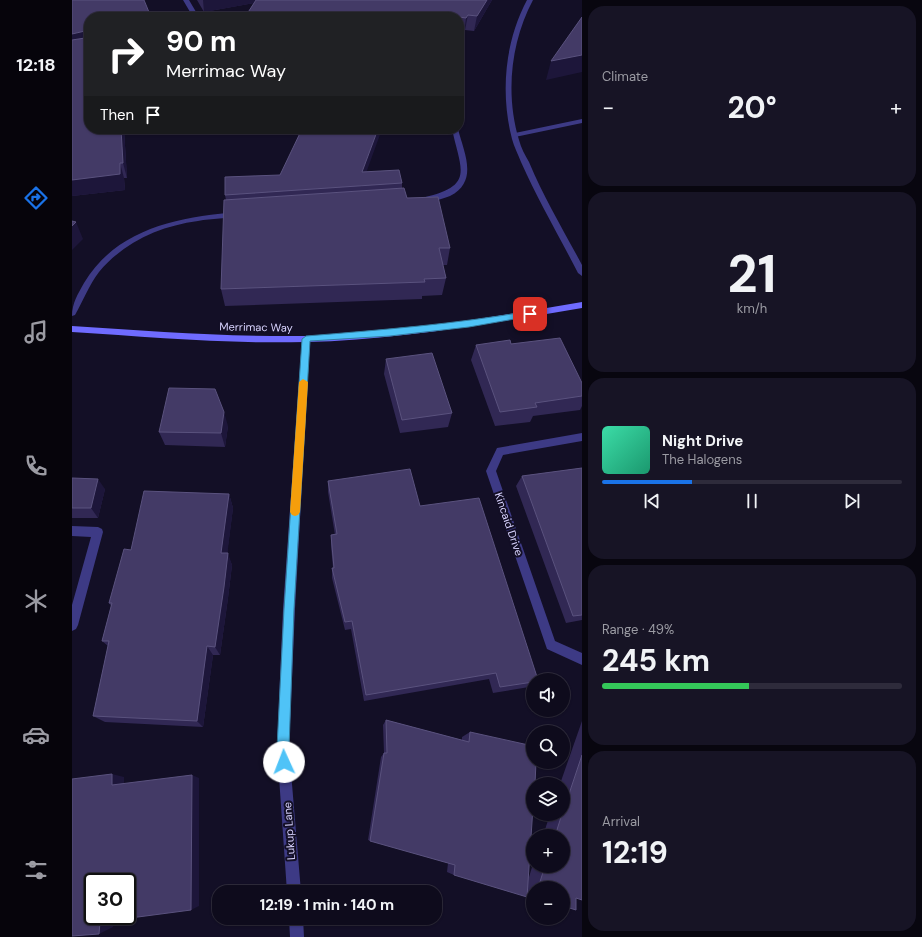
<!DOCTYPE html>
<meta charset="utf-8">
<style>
:root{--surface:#0e0b1c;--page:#171425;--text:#f1f3f6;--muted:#9b9ba3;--line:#2e2b3b;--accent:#1a73e8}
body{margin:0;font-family:"DM Sans",sans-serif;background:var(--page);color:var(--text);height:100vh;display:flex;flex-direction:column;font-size:15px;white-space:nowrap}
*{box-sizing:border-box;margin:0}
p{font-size:13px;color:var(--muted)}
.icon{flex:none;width:22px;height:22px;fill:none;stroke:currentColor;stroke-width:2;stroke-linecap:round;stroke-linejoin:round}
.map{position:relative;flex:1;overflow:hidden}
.details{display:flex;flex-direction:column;gap:6px;padding:6px;background:#08060f;width:340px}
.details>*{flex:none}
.guide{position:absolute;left:12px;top:12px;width:380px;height:122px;border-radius:16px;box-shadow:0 1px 3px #0004,0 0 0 1px var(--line);background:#202124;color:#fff;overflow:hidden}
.buttons{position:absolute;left:454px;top:673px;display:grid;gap:8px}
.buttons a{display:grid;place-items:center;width:44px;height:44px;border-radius:50%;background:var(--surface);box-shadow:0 1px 3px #0004,0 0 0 1px var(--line);font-size:20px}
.speed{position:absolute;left:12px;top:873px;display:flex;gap:8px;font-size:20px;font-weight:700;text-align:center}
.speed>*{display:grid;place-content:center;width:52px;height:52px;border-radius:50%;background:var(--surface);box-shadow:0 1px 3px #0004,0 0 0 1px var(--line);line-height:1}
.speed .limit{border:2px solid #111;border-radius:6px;background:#fff;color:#111}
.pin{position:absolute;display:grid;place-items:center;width:34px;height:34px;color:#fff;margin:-17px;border-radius:8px;box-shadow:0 2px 6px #0006}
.me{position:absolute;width:44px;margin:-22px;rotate:358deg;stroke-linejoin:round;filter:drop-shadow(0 0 3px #0008)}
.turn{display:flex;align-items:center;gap:14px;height:84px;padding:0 16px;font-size:18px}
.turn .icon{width:52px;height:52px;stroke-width:2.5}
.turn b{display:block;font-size:28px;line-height:34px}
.then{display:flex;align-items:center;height:38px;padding:0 16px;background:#0003;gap:8px;font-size:15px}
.big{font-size:30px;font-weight:700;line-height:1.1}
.details .card{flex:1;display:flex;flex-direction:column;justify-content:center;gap:6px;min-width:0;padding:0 14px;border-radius:16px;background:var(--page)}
.details .dial{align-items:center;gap:0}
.dial b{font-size:52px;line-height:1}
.song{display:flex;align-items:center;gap:12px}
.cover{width:48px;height:48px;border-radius:6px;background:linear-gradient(135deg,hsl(160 70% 55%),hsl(160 70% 35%))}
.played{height:4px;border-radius:2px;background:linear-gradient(90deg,var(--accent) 30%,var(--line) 30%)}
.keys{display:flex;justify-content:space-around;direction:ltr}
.heat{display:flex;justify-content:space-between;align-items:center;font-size:22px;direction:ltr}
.charge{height:6px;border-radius:3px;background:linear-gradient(90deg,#34c759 49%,var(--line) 0)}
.trip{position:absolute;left:140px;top:885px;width:230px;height:40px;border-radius:16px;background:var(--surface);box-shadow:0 1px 3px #0004,0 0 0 1px var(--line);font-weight:700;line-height:40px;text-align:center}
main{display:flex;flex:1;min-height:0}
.menu{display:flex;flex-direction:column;width:72px;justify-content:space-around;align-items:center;background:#06040b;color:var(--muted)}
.menu .icon{width:28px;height:28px}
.menu .selected{color:var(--accent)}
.menu b{font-size:18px;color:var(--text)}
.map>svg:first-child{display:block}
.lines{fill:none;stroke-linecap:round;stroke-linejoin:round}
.lane{fill:#3d3a85;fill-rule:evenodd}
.street{fill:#3d3a85;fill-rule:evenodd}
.secondary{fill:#6f6bff;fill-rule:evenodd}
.wall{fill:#312854}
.shaded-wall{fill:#1d163a}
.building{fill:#433a66;stroke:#5a527e;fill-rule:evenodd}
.route{fill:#4fc3f7;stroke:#337fa1}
.slow{fill:#f59e0b}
.labels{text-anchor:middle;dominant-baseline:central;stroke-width:4;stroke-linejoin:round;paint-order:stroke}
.street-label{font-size:11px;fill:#d9d4ff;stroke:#130f26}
</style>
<main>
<nav class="menu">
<b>12:18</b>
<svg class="icon selected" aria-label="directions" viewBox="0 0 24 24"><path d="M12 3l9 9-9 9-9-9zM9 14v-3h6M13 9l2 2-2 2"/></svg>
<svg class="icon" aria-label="music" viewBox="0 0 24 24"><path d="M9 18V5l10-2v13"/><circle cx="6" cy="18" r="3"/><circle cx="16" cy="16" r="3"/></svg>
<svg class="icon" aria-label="phone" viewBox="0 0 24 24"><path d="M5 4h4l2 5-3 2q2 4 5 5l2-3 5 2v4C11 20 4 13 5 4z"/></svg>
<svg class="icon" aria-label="climate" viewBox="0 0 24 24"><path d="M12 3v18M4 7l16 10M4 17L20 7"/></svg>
<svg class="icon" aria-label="car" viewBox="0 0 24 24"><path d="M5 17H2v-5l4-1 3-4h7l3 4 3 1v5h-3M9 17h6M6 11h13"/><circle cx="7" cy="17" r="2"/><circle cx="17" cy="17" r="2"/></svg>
<svg class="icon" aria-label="filters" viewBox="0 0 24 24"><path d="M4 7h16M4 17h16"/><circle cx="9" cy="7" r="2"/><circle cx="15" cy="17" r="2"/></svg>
</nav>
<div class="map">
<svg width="510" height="937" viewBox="0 0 510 937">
<rect width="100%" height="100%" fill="#130f26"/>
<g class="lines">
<path class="lane" d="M 510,119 L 510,123 L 443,137 L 440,135 L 443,133 Z
M 0,526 L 26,527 L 30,529 L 31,532 L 6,625 L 4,629 L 0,631 L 0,605 L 19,537 L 0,536 Z"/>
<path class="street" d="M 111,0 L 117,0 L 127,17 L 121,17 Z
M 455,0 L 461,0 C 439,41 433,94 447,140 C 449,148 453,155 457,162 C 472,198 492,231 510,265 L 510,276 L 506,273 C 487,236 466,200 449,162 C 446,154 442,147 440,139 C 428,93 433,41 455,0 Z
M 380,129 L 386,129 C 392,153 407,181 378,196 C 370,199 359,203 350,202 L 350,198 C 403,186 389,171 380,129 Z
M 166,212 L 169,212 L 169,216 C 155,219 140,218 126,221 C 88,226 52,242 27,272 C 17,285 11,301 3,315 L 0,316 C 0,303 6,294 12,283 C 45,228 107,217 166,212 Z
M 234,336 L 238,339 L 223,609 L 217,748 L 229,892 L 215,892 L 205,748 L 211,609 L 230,339 Z
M 510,433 L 510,441 L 431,455 L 424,471 L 483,641 L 510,653 L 510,665 L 475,649 L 414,471 L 425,448 Z
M 217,918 L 231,918 L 232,937 L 218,937 Z"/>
<path class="secondary" d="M 510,302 L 510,308 C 419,323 326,340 233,342 C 155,344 78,337 0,332 L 0,326 C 78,331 155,337 233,336 C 326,334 419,317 510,302 Z"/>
</g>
<path class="wall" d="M 0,0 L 17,129 L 52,129 L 55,178 L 52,178 L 53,190 L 0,196 Z
M 125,0 L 420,0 L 402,31 L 393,30 L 392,33 L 387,32 L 387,17 L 173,17 L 182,3 L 132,12 Z
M 295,172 L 330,183 L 330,188 L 335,198 L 378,248 L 375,265 L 371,265 L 374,278 L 370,295 L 350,296 L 350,299 L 153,306 L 149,289 L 154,200 L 153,195 L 208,175 Z
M 439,344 L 510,383 L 510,406 L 508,410 L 461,416 L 458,422 L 423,426 L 399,360 L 404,345 Z
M 314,359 L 380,413 L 376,427 L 328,433 L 312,374 Z
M 156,426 L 153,447 L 93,445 L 87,432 Z
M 510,468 L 510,620 L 494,623 L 444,486 L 450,476 Z
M 0,478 L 33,489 L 26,518 L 0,518 Z
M 256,481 L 348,506 L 461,680 L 461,684 L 457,687 L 421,693 L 417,679 L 292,701 L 279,629 L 273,630 L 260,578 L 260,568 L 261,568 L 259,546 L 259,535 L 263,535 L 256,492 Z
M 157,494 L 161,508 L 155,553 L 160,565 L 156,598 L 148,655 L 141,655 L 131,727 L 33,722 L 21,716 L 36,646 L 30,641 L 39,606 L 37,603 L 59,550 Z
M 314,720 L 390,740 L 390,737 L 398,732 L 457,877 L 461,864 L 461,866 L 491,866 L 491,836 L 471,836 L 478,814 L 491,814 L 491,784 L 488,784 L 510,721 L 510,900 L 491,888 L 461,888 L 461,896 L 382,875 L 375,872 L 376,863 L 296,840 L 309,757 L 312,753 L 311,725 Z"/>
<path class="shaded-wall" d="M 131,0 L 194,0 L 194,1 L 132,12 Z
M 415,0 L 420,0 L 402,31 L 405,16 Z
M 396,15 L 393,30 L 392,33 L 394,18 Z
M 13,31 L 17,43 L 0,49 L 0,34 Z
M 510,55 L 510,72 L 474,80 L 479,61 Z
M 49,129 L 52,129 L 55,178 L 51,163 Z
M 306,129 L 310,129 L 289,187 L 290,172 Z
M 48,163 L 52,178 L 53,190 L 0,196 L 0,180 Z
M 4,222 L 11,239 L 0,250 L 0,226 Z
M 152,412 L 156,426 L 153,447 L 149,433 Z
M 26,479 L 33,489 L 26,518 L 19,508 Z
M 157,494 L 161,508 L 154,565 L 149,553 Z
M 156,553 L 160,565 L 156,598 L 148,655 L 143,647 Z
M 135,646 L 141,655 L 131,727 L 125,721 Z
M 40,774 L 52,777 L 52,787 L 40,785 Z
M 120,775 L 127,778 L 127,906 L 119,910 Z
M 42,917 L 41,927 L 27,934 L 28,922 Z"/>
<path class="building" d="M 0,0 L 72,0 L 79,17 L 17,17 L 17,129 L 49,129 L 51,163 L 48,163 L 48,174 L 0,180 L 0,40 L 13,38 L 13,31 L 0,34 Z
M 184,0 L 415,0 L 405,16 L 396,15 L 394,18 L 367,14 L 366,17 L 173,17 Z
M 510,17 L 510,55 L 479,61 Z
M 230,129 L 306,129 L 290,172 L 327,170 L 330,183 L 153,195 L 153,177 L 208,175 Z
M 332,188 L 335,198 L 366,197 L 378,248 L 367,248 L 374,278 L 352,279 L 353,282 L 149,289 L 152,200 Z
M 0,221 L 4,222 L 0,226 Z
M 488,338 L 510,383 L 510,396 L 463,403 L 465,407 L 428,412 L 404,345 L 438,340 L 439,344 Z
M 360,353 L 380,413 L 330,420 L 314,359 Z
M 97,388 L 143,389 L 152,412 L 149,433 L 87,432 Z
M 510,468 L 510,615 L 501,616 L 450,476 Z
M 338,469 L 348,506 L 407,498 L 466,680 L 461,680 L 461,682 L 428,687 L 424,673 L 294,695 L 280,621 L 273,622 L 260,568 L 262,568 L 259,535 L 265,534 L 256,481 Z
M 0,478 L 26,479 L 19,508 L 0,508 Z
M 72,491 L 157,494 L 149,553 L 156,553 L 152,587 L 143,647 L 135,646 L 125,721 L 21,716 L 37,641 L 30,641 L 40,603 L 37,603 L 52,549 L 59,550 Z
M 314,720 L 397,742 L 398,732 L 461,746 L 461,762 L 464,762 L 463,784 L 461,784 L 461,807 L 455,897 L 382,875 L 383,865 L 298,841 L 312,753 L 315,753 Z
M 510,755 L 510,900 L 504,898 L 504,910 L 491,906 L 491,888 L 466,888 L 473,866 L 491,866 L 491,836 L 483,836 L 490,814 L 491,814 L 491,812 Z
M 40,774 L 40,785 L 120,775 L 119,910 L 28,922 L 27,934 L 0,936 L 0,779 ZM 21,882 L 55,882 L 55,916 L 21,916 Z"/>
<path class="route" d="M 458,311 L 462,314 L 460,316 L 397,327 L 318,336 L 238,341 L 222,609 L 217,748 L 218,762 L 216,766 L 212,768 L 208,766 L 205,748 L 212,609 L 230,339 L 234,336 C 309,330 383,324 458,311 Z"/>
<path class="slow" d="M 231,379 L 236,382 L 228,512 L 226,515 L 223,516 L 220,515 L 218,512 L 227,382 Z"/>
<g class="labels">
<g class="street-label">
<text transform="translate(184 327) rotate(1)">Merrimac Way</text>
<text transform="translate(437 524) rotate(71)">Kincaid Drive</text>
<text transform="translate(217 831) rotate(-94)">Lukup Lane</text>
</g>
</g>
</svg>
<div class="buttons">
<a><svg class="icon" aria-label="sound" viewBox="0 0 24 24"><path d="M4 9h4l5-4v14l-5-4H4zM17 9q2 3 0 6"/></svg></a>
<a><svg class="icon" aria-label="search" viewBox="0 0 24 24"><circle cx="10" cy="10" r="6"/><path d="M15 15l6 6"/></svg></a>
<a><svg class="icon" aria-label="layers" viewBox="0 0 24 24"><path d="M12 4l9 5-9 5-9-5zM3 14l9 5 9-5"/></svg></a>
<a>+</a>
<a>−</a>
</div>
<div class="speed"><div class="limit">30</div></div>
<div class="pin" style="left:458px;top:314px;background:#d93025"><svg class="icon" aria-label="arrive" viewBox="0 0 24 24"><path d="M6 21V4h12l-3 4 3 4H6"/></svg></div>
<svg class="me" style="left:212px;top:762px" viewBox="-20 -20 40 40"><circle r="19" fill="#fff"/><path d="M0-13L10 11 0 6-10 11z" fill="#4fc3f7"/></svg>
<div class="trip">12:19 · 1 min · 140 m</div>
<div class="guide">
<div class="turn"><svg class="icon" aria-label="right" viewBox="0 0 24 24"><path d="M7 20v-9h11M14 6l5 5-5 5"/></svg><div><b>90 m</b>Merrimac Way</div></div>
<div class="then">Then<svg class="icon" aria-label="arrive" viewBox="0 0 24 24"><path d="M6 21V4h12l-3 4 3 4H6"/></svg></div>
</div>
</div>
<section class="details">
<div class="card"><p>Climate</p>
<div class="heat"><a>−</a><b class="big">20°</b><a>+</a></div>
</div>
<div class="card dial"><b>21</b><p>km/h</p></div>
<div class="card">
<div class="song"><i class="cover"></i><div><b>Night Drive</b><p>The Halogens</p></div></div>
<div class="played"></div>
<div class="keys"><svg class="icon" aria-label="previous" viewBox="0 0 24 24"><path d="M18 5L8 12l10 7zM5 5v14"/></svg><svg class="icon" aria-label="pause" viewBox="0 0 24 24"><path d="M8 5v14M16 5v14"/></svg><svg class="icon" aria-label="next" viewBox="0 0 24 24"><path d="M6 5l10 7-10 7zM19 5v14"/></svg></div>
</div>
<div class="card"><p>Range · 49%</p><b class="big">245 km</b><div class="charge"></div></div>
<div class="card"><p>Arrival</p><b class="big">12:19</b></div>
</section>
</main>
